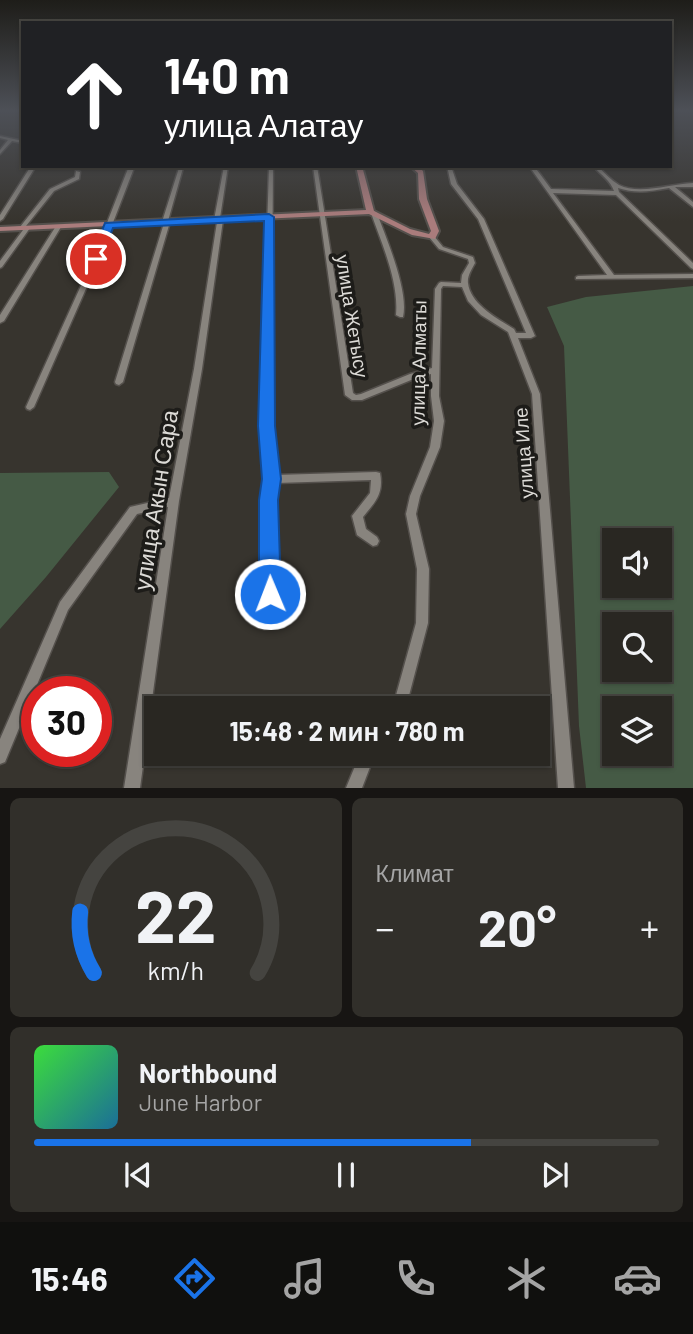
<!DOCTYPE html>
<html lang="ru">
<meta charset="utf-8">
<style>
:root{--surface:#292722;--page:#312f2a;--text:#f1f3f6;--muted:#a5a5a5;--line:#454440;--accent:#1a73e8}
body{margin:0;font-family:Barlow,sans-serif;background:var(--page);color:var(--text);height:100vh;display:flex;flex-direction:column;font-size:26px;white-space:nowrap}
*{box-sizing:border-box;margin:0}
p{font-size:23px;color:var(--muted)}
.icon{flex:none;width:38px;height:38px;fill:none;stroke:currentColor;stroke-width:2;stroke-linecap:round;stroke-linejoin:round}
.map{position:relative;height:788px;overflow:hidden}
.side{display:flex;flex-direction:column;gap:10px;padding:10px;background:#171513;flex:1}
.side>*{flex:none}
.guide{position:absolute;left:21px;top:21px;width:651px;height:147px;border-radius:0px;box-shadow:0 2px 5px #0004,0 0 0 2px var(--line);background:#202124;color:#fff;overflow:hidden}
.buttons{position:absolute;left:602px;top:528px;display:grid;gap:14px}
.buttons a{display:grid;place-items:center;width:70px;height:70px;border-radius:0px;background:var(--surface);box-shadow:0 2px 5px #0004,0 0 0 2px var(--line);font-size:35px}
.speed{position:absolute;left:21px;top:676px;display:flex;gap:14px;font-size:35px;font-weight:700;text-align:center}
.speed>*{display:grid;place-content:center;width:91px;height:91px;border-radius:50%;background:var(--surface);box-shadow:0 2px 5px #0004,0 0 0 2px var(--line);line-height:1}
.speed .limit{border:10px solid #d22;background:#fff;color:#111}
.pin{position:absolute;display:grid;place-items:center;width:60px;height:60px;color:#fff;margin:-30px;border:4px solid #fff;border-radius:50%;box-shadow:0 2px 7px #0007}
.me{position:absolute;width:77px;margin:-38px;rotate:359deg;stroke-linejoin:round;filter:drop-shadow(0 0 5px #0008)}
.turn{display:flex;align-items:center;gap:24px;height:147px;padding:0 28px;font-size:32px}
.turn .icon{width:91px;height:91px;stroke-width:2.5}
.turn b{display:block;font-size:49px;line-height:60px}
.big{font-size:52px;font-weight:700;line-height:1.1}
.side .widget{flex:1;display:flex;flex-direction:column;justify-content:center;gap:10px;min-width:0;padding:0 24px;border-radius:10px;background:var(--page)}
.side .dial{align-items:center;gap:0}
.dial svg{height:182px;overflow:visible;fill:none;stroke:var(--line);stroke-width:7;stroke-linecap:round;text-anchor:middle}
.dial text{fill:var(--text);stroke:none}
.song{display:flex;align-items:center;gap:21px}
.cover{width:84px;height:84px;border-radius:10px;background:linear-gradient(135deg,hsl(120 70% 55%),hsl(200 70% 35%))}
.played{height:7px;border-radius:4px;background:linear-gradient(90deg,var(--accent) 70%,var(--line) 70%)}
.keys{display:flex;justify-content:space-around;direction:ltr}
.heat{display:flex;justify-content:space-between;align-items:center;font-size:38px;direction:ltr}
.side .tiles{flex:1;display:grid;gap:10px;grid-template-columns:1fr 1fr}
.widget:last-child{grid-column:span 2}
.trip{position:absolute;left:144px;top:696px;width:406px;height:70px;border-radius:0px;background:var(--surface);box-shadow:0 2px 5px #0004,0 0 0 2px var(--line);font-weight:700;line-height:70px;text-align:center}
.tab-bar{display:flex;height:112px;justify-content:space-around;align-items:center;background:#10100e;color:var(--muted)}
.tab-bar .icon{width:49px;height:49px}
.tab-bar .selected{color:var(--accent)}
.tab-bar b{font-size:32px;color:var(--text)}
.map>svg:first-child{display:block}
.green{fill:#455a45;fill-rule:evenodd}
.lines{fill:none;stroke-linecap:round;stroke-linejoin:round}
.street-casing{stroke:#54504c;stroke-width:3}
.secondary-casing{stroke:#54504c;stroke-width:4}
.street{fill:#88847e;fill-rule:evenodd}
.secondary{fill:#aa7c7c;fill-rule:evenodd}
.route{fill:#1a73e8;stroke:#114b97;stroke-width:2}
.labels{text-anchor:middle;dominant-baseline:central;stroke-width:7;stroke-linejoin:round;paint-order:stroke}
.street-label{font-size:19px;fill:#dcdad6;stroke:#1d1c19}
.near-street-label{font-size:23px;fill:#dcdad6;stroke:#1d1c19}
</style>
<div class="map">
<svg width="693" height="788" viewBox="0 0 693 788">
<rect width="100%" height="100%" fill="#37342e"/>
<path class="green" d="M 693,286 L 693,788 L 586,788 L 579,726 L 564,346 L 547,307 L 586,297 ZM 614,541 L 660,541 L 660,586 L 614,586 ZM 614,625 L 660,625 L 660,670 L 614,670 ZM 614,709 L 660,709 L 660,754 L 614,754 Z
M 109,472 L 119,487 L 46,577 L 0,629 L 0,473 Z"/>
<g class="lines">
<defs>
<path id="street" d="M 0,136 L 23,141 L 23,143 L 12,141 L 0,154 L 0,150 L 8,140 L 0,138 Z
M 31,166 L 36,166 L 3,219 L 0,221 L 0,215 Z
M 129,166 L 157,166 L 134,168 L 99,259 L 34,407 L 30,410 L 27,409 L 26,407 L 93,259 Z
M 224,166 L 228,166 L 220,218 L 223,220 L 202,369 L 179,501 L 140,788 L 124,788 L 168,507 L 137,514 L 68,610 L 5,762 L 0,764 L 0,739 L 60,602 L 130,507 L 169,498 L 194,369 L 217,222 L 214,220 Z
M 269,166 L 273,166 L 271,426 L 276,475 L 376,472 L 380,473 C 384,494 375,502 363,517 L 366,529 L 377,537 L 379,541 L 377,545 L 373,546 L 357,535 L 352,516 L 370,493 L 371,480 L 276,483 L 273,500 L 276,594 L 274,598 L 270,600 L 266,598 L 264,594 L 263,500 L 266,479 L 261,426 Z
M 313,166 L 317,166 L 353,393 L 356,395 L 361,394 L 410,374 L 432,368 L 435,289 L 439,283 L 441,282 L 461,283 L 462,275 L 469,263 L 468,259 L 439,249 L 429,237 L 430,236 L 434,236 L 443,247 L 473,257 L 475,263 C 472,269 467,276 468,283 C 470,304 498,319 514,329 L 516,333 L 526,333 L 478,219 L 451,184 L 447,166 L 451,166 L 457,184 L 484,219 L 535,336 L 531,338 L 518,338 L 540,394 L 574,788 L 558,788 L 532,394 L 508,332 L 481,315 L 468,301 L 462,287 L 443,286 L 441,289 L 439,396 L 444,421 L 440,447 L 420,496 L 416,514 L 429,569 L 428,623 L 406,707 L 405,709 L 390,709 L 395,699 L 416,623 L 417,569 L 406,514 L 410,496 L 430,447 L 434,421 L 431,396 L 431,374 L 416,378 L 362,400 L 352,400 L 345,395 Z
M 529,166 L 534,166 L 551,189 L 614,191 C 611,181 600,174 593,166 L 598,166 C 604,173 611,180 619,185 C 639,195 671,184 693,183 L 693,187 L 675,187 L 693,202 L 693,207 L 669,188 C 651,191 636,194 618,188 L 619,192 L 693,263 L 693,269 L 691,268 L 616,195 L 553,193 L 614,275 L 693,274 L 693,278 L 576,279 L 576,277 L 578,276 L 607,275 Z
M 181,167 L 183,168 L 168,221 L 170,222 L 123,382 L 119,385 L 116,384 L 115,382 L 164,223 L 162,222 L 179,168 Z
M 76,171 L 80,172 L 79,179 L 54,191 L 26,226 L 30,228 L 2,267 L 0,268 L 0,261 L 23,230 L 20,229 L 20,227 L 50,189 L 75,177 Z
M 374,211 L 377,213 C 386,238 409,291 403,317 L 400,317 L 396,315 C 399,282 382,244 371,213 Z
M 56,226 L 61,227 L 4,321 L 0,323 L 0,315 Z
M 360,754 L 375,754 L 362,788 L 346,788 Z"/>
<path id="secondary" d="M 356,166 L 362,166 L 374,211 L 410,229 L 429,234 L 431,231 L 419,199 L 418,173 L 410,166 L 418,166 L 423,171 L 427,199 L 439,231 L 435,239 L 412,235 L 369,214 L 0,231 L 0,227 L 366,210 Z"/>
</defs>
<use href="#street" class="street-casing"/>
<use href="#secondary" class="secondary-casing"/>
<use href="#street" class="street"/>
<use href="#secondary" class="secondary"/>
</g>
<linearGradient id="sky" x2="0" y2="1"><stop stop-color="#1e1d19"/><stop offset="0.5" stop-color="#4d5057"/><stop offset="1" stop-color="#4d5057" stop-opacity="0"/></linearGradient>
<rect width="693" height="221" fill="url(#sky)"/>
<path class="route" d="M 269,214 L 274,217 L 275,426 L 281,479 L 278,500 L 281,594 L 278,601 L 270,604 L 262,601 L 259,594 L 259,500 L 262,479 L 258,426 L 264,221 L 113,228 L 100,262 L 90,259 L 105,223 Z"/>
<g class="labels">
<g class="street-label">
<text transform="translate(353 316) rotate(81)">улица Жетысу</text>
<text transform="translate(418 363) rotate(-89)">улица Алматы</text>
<text transform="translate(523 453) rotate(-94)">улица Иле</text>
</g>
<g class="near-street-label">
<text transform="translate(155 500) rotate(-81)">улица Акын Сара</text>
</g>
</g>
</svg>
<div class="buttons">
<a><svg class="icon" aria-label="sound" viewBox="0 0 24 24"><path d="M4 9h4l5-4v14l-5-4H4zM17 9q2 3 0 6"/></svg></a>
<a><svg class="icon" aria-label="search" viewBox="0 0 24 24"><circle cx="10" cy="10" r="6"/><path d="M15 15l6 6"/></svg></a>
<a><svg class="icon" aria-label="layers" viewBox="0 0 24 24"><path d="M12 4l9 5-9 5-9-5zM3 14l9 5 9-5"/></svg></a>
</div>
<div class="speed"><div class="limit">30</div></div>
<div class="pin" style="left:96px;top:259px;background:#d93025"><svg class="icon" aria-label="arrive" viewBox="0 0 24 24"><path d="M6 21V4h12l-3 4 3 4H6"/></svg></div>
<svg class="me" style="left:270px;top:594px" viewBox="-20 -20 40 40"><circle r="17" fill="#1a73e8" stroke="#fff" stroke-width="3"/><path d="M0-11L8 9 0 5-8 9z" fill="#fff"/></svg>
<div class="trip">15:48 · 2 мин · 780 m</div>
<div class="guide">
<div class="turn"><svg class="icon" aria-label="ahead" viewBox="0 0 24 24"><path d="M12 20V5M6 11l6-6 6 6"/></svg><div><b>140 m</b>улица Алатау</div></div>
</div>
</div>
<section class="side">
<div class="tiles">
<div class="widget dial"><svg viewBox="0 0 100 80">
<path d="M14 69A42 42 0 1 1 86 69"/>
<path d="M14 69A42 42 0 0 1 8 42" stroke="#1a73e8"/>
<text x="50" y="56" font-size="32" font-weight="700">22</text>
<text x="50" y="72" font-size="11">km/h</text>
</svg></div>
<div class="widget"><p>Климат</p>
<div class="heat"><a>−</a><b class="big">20°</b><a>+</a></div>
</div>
<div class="widget">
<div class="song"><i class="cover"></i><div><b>Northbound</b><p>June Harbor</p></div></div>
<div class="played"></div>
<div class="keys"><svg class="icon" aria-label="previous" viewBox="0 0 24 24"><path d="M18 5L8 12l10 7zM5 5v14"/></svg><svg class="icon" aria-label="pause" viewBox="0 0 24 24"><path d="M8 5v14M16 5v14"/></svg><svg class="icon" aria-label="next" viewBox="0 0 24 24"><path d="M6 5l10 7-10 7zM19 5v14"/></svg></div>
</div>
</div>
</section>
<nav class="tab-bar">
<b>15:46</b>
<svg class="icon selected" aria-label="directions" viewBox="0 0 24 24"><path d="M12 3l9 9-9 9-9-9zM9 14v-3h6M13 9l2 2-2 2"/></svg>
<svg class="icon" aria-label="music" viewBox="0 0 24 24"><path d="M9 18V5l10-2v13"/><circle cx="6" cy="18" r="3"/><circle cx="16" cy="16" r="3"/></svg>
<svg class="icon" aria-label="phone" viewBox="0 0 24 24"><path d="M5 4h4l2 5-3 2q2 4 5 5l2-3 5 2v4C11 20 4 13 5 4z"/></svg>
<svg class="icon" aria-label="climate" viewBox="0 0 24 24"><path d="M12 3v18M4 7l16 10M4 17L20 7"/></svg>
<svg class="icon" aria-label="car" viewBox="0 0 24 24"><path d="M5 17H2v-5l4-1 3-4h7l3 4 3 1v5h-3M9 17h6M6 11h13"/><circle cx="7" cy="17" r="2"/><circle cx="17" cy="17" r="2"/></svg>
</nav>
